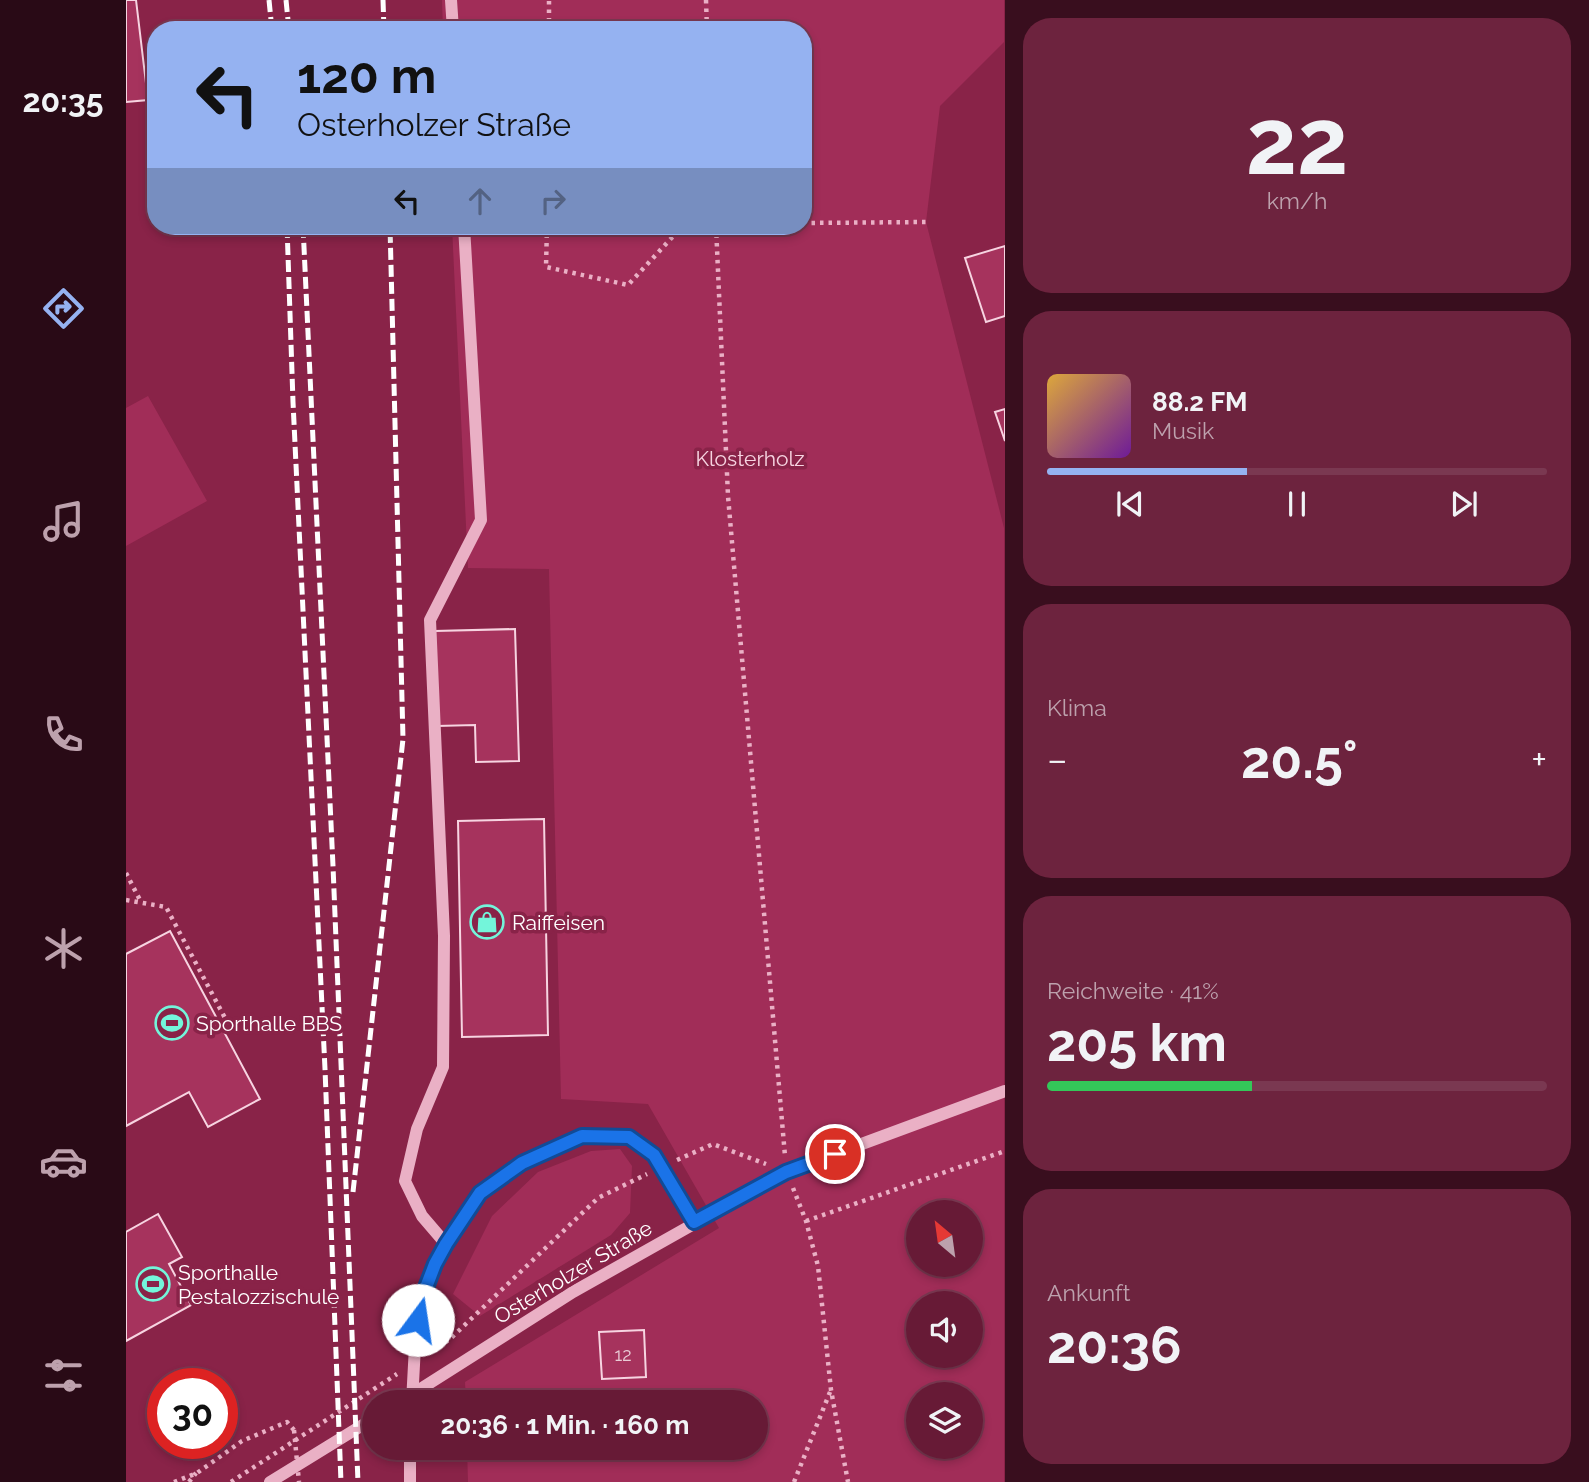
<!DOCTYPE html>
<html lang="de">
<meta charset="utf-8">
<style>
:root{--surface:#671a36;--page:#6d233e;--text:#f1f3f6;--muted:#bda1ad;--line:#7a3851;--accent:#95b2f1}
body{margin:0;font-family:Raleway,sans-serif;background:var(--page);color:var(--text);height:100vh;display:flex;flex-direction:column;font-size:26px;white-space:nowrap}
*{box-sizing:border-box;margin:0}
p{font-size:23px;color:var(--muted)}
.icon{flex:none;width:38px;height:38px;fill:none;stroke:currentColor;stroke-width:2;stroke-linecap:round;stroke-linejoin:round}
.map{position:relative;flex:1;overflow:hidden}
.panel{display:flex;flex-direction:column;gap:18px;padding:18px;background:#390e1e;width:584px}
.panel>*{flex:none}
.guide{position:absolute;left:21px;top:21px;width:665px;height:214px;border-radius:28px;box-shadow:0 4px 10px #0003,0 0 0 2px var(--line);background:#95b2f1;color:#111;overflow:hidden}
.needle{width:46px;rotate:331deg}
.controls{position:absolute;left:780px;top:1200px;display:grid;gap:14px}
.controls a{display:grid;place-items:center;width:77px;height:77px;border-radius:50%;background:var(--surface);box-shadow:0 4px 10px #0003,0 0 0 2px var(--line);font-size:35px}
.speed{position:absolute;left:21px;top:1368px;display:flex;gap:14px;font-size:35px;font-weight:700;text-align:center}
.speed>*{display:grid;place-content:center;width:91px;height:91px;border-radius:50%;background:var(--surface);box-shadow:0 4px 10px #0003,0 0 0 2px var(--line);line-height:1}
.speed .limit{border:10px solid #d22;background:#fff;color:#111}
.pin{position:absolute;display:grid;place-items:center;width:60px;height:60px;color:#fff;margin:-30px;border:4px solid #fff;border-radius:50%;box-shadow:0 2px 7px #0007}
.me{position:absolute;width:77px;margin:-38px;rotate:14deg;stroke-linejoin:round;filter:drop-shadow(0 0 5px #0008)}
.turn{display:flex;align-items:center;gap:24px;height:147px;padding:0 35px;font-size:32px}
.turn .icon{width:91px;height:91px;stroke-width:2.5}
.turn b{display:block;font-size:49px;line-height:60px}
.lanes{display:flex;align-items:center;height:66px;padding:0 35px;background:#0003;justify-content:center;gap:35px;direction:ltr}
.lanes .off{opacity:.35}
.big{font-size:52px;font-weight:700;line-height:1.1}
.panel .card{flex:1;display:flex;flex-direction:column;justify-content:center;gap:10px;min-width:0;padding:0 24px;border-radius:28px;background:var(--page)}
.panel .dial{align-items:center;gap:0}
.dial b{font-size:91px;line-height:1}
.song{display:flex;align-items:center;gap:21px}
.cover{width:84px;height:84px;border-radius:10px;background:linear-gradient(135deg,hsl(40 70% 55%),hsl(280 70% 35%))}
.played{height:7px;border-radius:4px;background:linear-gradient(90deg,var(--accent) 40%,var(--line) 40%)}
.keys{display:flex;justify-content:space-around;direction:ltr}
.heat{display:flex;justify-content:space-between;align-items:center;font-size:38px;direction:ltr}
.charge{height:10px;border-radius:5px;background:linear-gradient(90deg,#34c759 41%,var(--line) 0)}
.trip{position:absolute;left:236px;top:1390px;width:406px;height:70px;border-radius:35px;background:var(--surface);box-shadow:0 4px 10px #0003,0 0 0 2px var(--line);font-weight:700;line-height:70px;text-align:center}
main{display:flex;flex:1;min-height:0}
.tabs{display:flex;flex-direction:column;width:126px;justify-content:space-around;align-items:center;background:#290a16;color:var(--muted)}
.tabs .icon{width:49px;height:49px}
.tabs .on{color:var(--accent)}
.tabs b{font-size:32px;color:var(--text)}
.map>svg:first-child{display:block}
.green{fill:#a12d58;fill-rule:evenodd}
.building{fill:#a6335d;stroke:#f7d4e1;stroke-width:2}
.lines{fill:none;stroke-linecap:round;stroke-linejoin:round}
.path{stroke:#eab0c5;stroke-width:4.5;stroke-dasharray:3.5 5;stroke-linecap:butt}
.minor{stroke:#eab0c5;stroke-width:12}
.rail{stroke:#fff;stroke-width:5;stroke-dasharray:12 5;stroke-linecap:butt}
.path-bridge{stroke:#eab0c5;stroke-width:4.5;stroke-dasharray:3.5 5;stroke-linecap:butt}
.minor-bridge{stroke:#eab0c5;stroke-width:12}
.route-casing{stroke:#114b97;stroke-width:18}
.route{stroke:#1a73e8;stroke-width:12}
.labels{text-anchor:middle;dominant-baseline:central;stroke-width:7;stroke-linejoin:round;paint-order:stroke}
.number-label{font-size:18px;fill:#e9ccd6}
.park-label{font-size:21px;fill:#f7d4e1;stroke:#892348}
.poi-label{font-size:21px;fill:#fff;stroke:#892348;text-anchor:start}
.street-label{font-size:21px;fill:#fff;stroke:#892348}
</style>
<main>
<nav class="tabs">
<b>20:35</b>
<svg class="icon on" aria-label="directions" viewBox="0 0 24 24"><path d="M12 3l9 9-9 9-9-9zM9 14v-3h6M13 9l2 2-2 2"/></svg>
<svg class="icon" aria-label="music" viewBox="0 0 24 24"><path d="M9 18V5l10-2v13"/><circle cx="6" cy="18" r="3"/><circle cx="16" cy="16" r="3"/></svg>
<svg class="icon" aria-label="phone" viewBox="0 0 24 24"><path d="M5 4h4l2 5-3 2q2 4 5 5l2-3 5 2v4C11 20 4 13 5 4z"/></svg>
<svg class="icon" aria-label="climate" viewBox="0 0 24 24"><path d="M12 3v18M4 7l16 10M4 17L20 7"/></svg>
<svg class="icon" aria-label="car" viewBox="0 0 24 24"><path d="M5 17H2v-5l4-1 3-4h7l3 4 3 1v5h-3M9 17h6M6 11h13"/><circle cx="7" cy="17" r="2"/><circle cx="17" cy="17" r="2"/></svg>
<svg class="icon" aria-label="filters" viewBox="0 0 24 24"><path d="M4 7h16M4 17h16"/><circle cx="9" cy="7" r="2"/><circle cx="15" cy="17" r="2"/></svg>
</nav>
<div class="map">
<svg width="879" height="1482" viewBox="0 0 879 1482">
<rect width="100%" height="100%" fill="#892348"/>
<path class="green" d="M 316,0 L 878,0 L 878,42 L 814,106 L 800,222 L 878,528 L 878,1482 L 342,1482 L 341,1447 L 630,1447 L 630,1402 L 340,1402 L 339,1382 L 593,1228 L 522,1104 L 435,1099 L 423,569 L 342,568 L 326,226 L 677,226 L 677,30 L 317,30 ZM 793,1213 L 845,1213 L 845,1265 L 793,1265 ZM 793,1304 L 845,1304 L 845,1356 L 793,1356 ZM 793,1395 L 845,1395 L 845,1447 L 793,1447 Z
M 22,396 L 81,501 L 0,546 L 0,408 Z
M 494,1149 L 506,1166 L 504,1213 L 485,1235 L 354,1316 L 327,1294 L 366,1216 L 412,1172 L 465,1151 Z"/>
<path class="building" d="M 0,0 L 10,0 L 22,100 L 0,102 Z
M 879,246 L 879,316 L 860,322 L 839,258 Z
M 879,409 L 879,441 L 869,412 Z
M 389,629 L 393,761 L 350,762 L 349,725 L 311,726 L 309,631 Z
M 418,819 L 422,1035 L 336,1037 L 332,821 Z
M 44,931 L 134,1099 L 82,1127 L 63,1092 L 0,1126 L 0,954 Z
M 32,1214 L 56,1257 L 43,1264 L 65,1305 L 0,1341 L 0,1232 Z
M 518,1330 L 520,1377 L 476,1379 L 473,1332 Z"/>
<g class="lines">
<path class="path" d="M 580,0 L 581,30
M 423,30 L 423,0
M 677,223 L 800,222
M 421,226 L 420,267 L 502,285 L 551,232 L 579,226
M 590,226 L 602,496 L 659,1156
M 0,873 L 15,902
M 0,900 L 40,907 L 107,1033
M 551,1160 L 587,1144 L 640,1164
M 667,1188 L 680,1221 L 692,1266 L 705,1390 L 722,1482
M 680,1221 L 879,1151
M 305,1352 L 324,1339 L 472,1198 L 521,1174
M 48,1482 L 71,1473 L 116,1441 L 161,1422 L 168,1430
M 63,1482 L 70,1473
M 105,1482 L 271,1374
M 668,1482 L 704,1392"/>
<path class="minor" d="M 325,0 L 327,30
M 320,1244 L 296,1216 L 279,1181 L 291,1129 L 317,1067 L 318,936 L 304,620 L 355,520 L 338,226
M 289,1346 L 299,1290 L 320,1244 L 354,1193 L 395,1163 L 456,1136 L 503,1137 L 528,1155 L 568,1222
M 274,1402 L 447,1292 L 660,1172 L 879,1091
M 144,1482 L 248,1418
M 284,1482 L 284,1447"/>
<path class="rail" d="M 143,0 L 146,30
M 160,0 L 163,30
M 257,0 L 258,30
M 161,226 L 167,402 L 199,1069 L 215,1482
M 177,226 L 207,866 L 232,1482
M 227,1192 L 277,739 L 264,226"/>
<path class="path-bridge" d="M 168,1430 L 173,1482"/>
<path class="minor-bridge" d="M 286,1402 L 289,1346"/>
</g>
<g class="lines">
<defs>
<path id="route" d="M 292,1320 L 299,1290 L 309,1264 L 320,1244 L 354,1193 L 396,1163 L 456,1136 L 503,1137 L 528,1155 L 568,1222 L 660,1172 L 709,1154"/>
</defs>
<use href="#route" class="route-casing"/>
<use href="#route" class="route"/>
</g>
<defs>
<symbol id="shop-ring" viewBox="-11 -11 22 22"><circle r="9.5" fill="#892348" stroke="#73f5da" stroke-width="1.5"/><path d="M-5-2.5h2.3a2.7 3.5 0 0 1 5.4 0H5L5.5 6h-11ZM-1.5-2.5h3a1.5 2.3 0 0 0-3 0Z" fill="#73f5da"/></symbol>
<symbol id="stadium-ring" viewBox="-11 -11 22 22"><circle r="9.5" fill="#892348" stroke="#73f5da" stroke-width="1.5"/><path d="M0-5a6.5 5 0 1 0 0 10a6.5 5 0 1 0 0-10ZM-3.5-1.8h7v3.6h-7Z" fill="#73f5da"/></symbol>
</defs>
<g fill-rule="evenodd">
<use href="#shop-ring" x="342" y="903" width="38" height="38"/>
<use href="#stadium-ring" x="27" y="1004" width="38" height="38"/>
<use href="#stadium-ring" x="8" y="1265" width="38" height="38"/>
</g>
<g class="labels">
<g class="number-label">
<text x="497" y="1354">12</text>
</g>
<g class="park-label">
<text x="624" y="458">Klosterholz</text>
</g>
<g class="poi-label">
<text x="386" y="922">Raiffeisen</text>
<text x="70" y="1023">Sporthalle BBS</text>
<text x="52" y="1272">Sporthalle<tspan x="52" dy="24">Pestalozzischule</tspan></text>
</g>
<g class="street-label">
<text transform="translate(447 1272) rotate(-31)">Osterholzer Straße</text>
</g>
</g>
</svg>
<div class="controls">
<a><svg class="needle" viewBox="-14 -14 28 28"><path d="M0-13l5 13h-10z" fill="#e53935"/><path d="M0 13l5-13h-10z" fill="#bda1ad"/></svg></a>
<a><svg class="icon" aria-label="sound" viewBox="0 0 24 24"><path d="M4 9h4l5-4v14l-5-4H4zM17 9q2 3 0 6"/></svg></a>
<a><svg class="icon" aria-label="layers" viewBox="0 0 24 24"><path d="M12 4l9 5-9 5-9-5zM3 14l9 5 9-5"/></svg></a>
</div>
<div class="speed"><div class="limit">30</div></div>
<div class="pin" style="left:709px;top:1154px;background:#d93025"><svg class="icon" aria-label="arrive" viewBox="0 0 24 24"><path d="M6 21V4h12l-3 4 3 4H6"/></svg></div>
<svg class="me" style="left:292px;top:1320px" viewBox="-20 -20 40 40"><circle r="19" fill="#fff"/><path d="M0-13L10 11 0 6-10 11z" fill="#1a73e8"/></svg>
<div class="trip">20:36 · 1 Min. · 160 m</div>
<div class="guide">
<div class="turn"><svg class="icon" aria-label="left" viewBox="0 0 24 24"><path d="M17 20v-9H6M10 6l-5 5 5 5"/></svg><div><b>120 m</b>Osterholzer Straße</div></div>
<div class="lanes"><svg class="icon" aria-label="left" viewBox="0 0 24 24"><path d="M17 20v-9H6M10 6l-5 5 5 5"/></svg><svg class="icon off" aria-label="ahead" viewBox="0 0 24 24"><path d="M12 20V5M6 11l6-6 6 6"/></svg><svg class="icon off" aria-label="right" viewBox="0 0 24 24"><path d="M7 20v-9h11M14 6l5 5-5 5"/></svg></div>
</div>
</div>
<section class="panel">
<div class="card dial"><b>22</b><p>km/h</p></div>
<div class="card">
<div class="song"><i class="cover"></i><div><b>88.2 FM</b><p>Musik</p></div></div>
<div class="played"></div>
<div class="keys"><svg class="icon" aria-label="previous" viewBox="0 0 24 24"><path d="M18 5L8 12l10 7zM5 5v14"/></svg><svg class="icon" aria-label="pause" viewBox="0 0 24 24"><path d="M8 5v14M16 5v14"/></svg><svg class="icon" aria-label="next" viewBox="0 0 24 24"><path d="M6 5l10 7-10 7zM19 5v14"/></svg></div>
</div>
<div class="card"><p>Klima</p>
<div class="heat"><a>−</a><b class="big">20.5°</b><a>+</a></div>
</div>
<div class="card"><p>Reichweite · 41%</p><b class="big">205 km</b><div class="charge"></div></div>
<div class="card"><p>Ankunft</p><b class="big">20:36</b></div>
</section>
</main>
